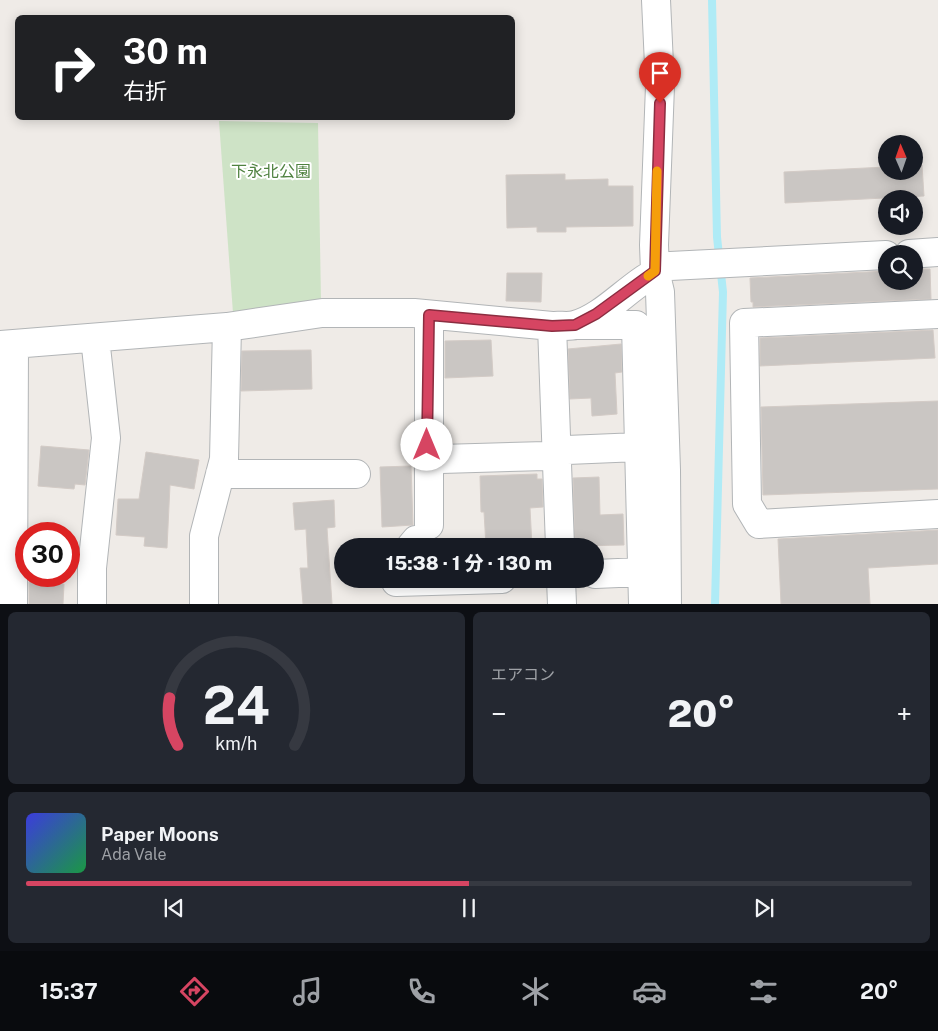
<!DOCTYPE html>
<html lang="ja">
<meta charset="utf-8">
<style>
:root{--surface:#171b24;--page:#242831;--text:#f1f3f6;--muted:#9ea1a6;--line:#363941;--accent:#d64562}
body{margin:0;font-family:"Public Sans","Noto Sans JP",sans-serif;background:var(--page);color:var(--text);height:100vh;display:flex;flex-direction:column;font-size:19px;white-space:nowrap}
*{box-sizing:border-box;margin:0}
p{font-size:16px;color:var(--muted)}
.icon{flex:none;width:28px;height:28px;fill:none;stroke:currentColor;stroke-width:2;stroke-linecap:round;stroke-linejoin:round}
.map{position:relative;height:604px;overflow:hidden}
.details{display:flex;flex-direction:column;gap:8px;padding:8px;background:#0d0f14;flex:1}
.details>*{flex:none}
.top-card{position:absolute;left:15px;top:15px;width:500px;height:105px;border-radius:8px;box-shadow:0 2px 12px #0003;background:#202124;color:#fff;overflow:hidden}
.needle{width:32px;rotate:358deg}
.controls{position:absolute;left:878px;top:135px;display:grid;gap:10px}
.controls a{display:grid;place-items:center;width:45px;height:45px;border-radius:50%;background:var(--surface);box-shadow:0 2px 12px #0003;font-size:25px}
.speed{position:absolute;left:15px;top:522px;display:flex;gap:10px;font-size:25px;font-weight:700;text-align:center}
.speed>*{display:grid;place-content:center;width:65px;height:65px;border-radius:50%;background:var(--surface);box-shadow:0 2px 12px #0003;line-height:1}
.speed .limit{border:8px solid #d22;background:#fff;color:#111}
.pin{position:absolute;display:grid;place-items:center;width:42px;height:42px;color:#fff;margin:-51px -21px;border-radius:50% 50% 50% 0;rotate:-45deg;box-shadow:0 0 5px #0007}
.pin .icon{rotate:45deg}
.me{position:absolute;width:55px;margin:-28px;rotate:0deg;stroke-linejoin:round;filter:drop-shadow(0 0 4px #0008)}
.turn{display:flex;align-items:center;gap:18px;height:105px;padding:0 25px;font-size:22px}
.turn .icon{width:65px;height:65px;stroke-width:2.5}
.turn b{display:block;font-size:35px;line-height:42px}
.big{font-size:38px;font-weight:800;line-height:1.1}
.details .widget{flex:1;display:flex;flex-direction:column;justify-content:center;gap:8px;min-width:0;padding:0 18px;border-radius:8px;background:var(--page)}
.details .dial{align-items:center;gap:0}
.dial svg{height:130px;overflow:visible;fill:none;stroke:var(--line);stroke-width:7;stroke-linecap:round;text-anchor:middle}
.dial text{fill:var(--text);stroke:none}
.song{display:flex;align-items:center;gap:15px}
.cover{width:60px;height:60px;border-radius:8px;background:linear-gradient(135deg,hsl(240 70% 55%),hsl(140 70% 35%))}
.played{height:5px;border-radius:2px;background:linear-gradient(90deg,var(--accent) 50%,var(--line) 50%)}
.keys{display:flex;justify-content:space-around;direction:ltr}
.heat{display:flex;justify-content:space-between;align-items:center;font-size:28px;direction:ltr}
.details .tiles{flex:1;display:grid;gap:8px;grid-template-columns:1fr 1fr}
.widget:last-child{grid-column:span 2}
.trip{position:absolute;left:334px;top:538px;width:270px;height:50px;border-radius:25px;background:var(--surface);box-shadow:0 2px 12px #0003;font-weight:800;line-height:50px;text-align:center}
.tab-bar{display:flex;height:80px;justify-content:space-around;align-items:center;background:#090b0e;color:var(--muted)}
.tab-bar .icon{width:35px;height:35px}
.tab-bar .on{color:var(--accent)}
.tab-bar b{font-size:22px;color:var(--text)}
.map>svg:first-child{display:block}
.green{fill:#cee3c6}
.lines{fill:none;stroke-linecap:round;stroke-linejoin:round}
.stream{stroke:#afebf6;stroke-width:8}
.building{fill:#cac6c3;stroke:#d3cbc6}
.minor-casing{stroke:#b2b5b7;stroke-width:30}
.minor{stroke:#fff;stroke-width:28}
.route-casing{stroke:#8b2d40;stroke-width:12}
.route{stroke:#d64562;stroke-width:9}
.slow{stroke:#f59e0b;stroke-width:9}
.labels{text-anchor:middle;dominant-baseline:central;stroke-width:4;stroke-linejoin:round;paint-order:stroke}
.park-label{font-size:16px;fill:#4f8240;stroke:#fff}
</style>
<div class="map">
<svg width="938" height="604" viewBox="0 0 938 604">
<rect width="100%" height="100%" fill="#efebe7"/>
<path class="green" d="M 219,121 L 318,123 L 321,302 L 233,313 Z"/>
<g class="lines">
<path class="stream" d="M 712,0 L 717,237 L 723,292 L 715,604"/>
</g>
<path class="building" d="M 914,165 L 922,165 L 924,196 L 785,203 L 784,172 L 886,167 L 886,171 L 914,171 Z
M 565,174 L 565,180 L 608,179 L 608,186 L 633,186 L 633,226 L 566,227 L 566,232 L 537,232 L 537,227 L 507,228 L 506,175 Z
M 914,269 L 930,269 L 931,299 L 753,307 L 753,302 L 751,302 L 750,278 L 886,271 L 886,281 L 914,281 Z
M 507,273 L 542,273 L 541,302 L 506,301 Z
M 933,330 L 935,358 L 760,366 L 760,338 Z
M 491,340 L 493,376 L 445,378 L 445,341 Z
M 621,344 L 622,372 L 615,373 L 617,414 L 592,416 L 591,398 L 570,399 L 568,349 Z
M 311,350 L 312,389 L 241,391 L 242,351 Z
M 938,401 L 938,489 L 763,495 L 761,407 Z
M 41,446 L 89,450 L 85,485 L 75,484 L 74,489 L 38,486 Z
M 146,452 L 199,460 L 194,489 L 170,485 L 167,548 L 144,546 L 145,537 L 116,535 L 118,499 L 139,499 Z
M 411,466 L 413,525 L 382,527 L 380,467 Z
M 537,474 L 537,479 L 542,479 L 543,507 L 530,508 L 532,546 L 486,546 L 484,512 L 481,512 L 480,476 Z
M 599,477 L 600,515 L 623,514 L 624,545 L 575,546 L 573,478 Z
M 334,500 L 335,527 L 327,528 L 332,604 L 303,604 L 300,568 L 308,568 L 306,529 L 295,530 L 293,503 Z
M 938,530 L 938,564 L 868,568 L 870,604 L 781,604 L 778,539 Z
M 29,582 L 64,584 L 63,604 L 29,604 Z"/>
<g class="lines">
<defs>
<path id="minor" d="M 656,0 L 660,86 L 654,245 L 655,271 L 660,292 L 666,470 L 667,604
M 909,254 L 938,252
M 938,314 L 744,323 L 747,504 L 759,524 L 938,514
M 429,315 L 429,525
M 575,325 L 636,325 L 643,604
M 552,326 L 560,546
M 0,345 L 227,327 L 322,313 L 414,313 L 552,326 C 559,325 568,327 575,325 C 608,316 634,278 670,266 L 886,255
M 428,455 L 441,459 L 546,456 L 567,450 L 639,447
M 220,474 L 356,474
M 411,546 L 416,540
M 595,574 L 642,572
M 561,579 L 562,604
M 396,582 L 502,579
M 13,604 L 14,344
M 92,604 L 92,568 L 106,438 L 95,338
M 204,604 L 204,536 L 224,459 L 227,327"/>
</defs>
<use href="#minor" class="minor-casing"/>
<use href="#minor" class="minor"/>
</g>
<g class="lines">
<defs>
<path id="route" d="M 427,445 L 429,315 L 552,326 L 575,325 L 596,314 L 655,271 L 660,103"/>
</defs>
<use href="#route" class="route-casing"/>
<use href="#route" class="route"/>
<path class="slow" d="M 648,276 L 655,271 L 657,171"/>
</g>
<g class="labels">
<g class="park-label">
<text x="271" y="171">下永北公園</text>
</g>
</g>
</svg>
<div class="controls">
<a><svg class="needle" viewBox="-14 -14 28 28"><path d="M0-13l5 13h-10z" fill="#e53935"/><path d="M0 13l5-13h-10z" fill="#9ea1a6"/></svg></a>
<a><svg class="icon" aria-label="sound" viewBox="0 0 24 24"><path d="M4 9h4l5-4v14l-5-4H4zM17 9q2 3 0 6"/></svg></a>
<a><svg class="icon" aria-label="search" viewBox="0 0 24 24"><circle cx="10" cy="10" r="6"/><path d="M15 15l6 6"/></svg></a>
</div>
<div class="speed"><div class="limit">30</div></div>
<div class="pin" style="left:660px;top:103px;background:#d93025"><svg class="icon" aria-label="arrive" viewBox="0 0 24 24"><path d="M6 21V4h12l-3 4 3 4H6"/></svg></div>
<svg class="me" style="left:427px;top:445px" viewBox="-20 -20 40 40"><circle r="19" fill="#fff"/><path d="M0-13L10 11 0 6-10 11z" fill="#d64562"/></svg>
<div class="trip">15:38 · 1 分 · 130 m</div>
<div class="top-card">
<div class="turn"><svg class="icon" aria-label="right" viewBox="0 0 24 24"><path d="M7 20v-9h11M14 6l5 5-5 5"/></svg><div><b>30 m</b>右折</div></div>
</div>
</div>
<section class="details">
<div class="tiles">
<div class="widget dial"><svg viewBox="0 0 100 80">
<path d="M14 69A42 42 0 1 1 86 69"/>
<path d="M14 69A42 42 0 0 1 9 40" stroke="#d64562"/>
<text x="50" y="56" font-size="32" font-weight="700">24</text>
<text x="50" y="72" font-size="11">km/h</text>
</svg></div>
<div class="widget"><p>エアコン</p>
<div class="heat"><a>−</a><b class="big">20°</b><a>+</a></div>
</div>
<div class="widget">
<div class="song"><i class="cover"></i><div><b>Paper Moons</b><p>Ada Vale</p></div></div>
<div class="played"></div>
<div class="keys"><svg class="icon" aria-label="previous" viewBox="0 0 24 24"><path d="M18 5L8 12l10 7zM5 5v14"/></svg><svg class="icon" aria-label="pause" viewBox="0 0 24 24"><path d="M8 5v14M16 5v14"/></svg><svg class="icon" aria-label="next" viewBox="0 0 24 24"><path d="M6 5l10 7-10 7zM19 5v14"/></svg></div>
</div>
</div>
</section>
<nav class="tab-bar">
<b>15:37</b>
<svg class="icon on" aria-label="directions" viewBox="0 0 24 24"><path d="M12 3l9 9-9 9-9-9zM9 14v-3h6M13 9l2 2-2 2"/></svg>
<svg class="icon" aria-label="music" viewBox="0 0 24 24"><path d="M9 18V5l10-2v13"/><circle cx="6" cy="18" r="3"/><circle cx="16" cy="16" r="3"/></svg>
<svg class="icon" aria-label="phone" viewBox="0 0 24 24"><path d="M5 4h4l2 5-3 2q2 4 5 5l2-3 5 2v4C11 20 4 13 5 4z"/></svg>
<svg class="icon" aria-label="climate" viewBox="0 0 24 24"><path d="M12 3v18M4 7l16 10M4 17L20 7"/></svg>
<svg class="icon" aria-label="car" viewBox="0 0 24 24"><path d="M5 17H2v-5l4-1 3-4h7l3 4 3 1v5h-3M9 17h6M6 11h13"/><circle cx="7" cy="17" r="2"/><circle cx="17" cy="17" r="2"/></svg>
<svg class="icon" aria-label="filters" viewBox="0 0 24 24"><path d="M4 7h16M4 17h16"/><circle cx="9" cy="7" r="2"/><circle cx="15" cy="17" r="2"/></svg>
<b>20°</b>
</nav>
